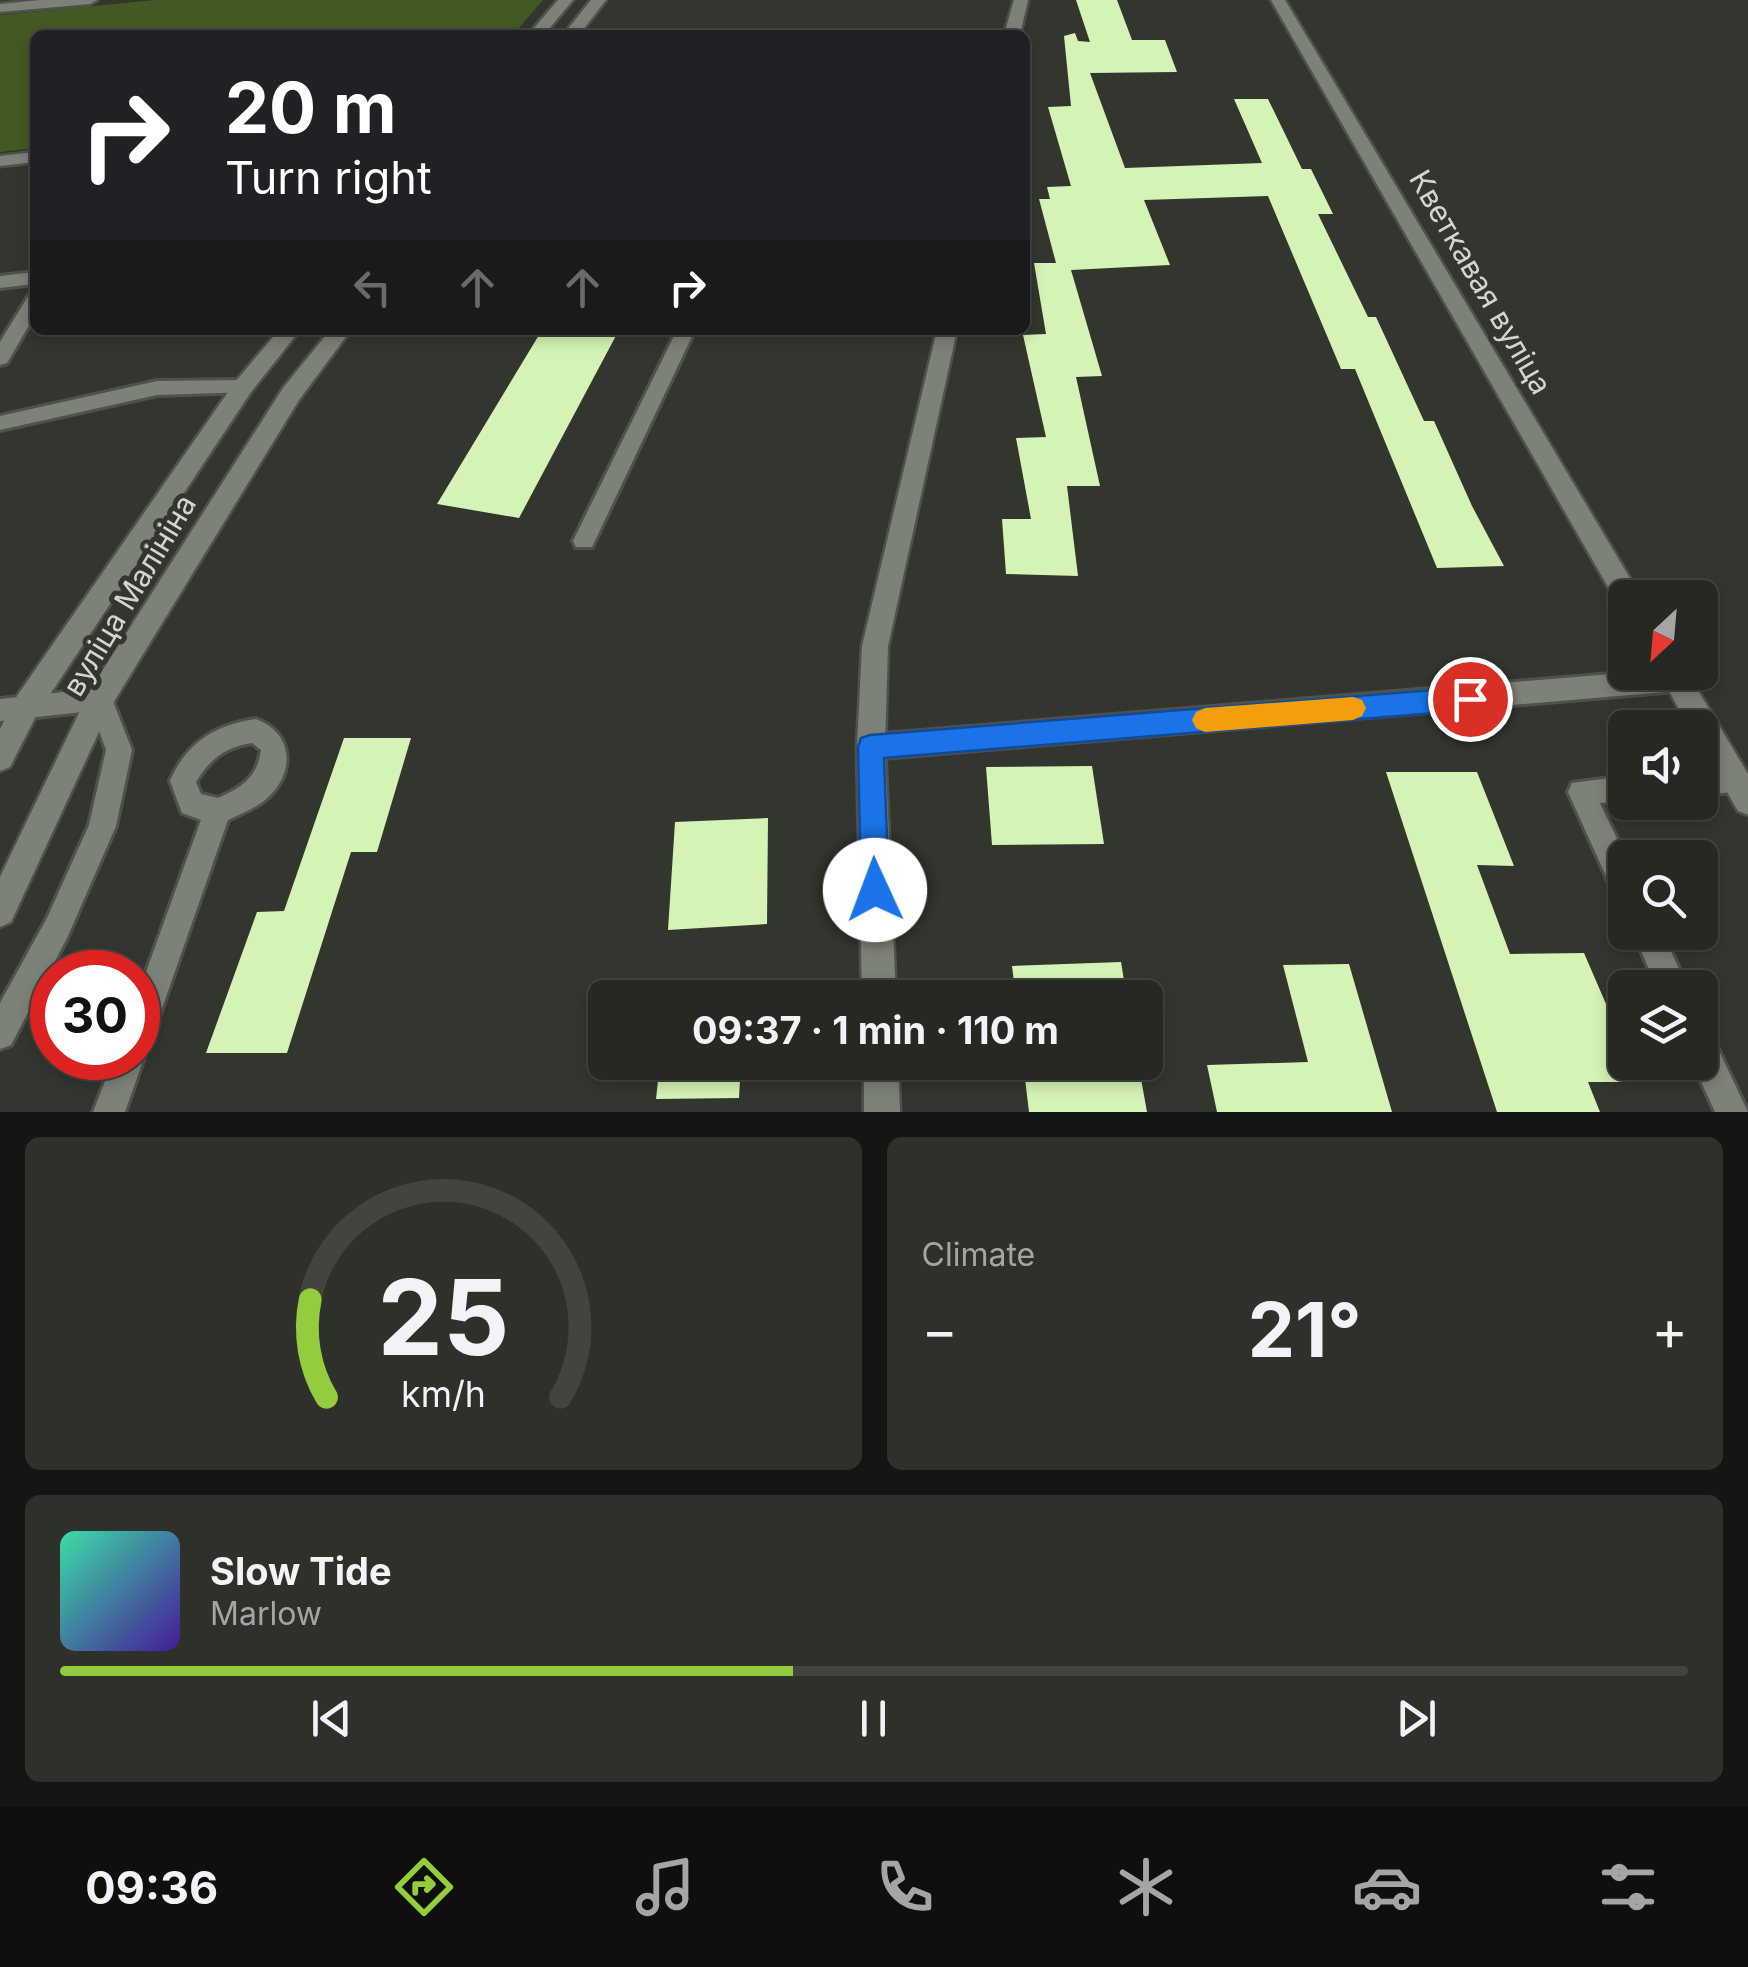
<!DOCTYPE html>
<meta charset="utf-8">
<style>
:root{--surface:#262822;--page:#2e302a;--text:#f1f3f6;--muted:#a4a6a5;--line:#424440;--accent:#93cc3d}
body{margin:0;font-family:Inter,sans-serif;background:var(--page);color:var(--text);height:100vh;display:flex;flex-direction:column;font-size:38px;white-space:nowrap}
*{box-sizing:border-box;margin:0}
p{font-size:32px;color:var(--muted)}
.icon{flex:none;width:55px;height:55px;fill:none;stroke:currentColor;stroke-width:2;stroke-linecap:round;stroke-linejoin:round}
.map{position:relative;height:1112px;overflow:hidden}
.sheet{display:flex;flex-direction:column;gap:25px;padding:25px;background:#151613;flex:1}
.sheet>*{flex:none}
.top-card{position:absolute;left:30px;top:30px;width:1000px;height:305px;border-radius:15px;box-shadow:0 5px 15px #0003,0 0 0 2px var(--line);background:#202124;color:#fff;overflow:hidden}
.needle{width:65px;rotate:206deg}
.controls{position:absolute;left:1608px;top:580px;display:grid;gap:20px}
.controls a{display:grid;place-items:center;width:110px;height:110px;border-radius:15px;background:var(--surface);box-shadow:0 5px 15px #0003,0 0 0 2px var(--line);font-size:50px}
.speed{position:absolute;left:30px;top:950px;display:flex;gap:20px;font-size:50px;font-weight:700;text-align:center}
.speed>*{display:grid;place-content:center;width:130px;height:130px;border-radius:50%;background:var(--surface);box-shadow:0 5px 15px #0003,0 0 0 2px var(--line);line-height:1}
.speed .limit{border:15px solid #d22;background:#fff;color:#111}
.pin{position:absolute;display:grid;place-items:center;width:85px;height:85px;color:#fff;margin:-42px;border:5px solid #fff;border-radius:50%;box-shadow:0 2px 10px #0007}
.me{position:absolute;width:110px;margin:-55px;rotate:358deg;stroke-linejoin:round;filter:drop-shadow(0 0 8px #0008)}
.turn{display:flex;align-items:center;gap:35px;height:210px;padding:0 30px;font-size:45px}
.turn .icon{width:130px;height:130px;stroke-width:2.5}
.turn b{display:block;font-size:70px;line-height:85px}
.lanes{display:flex;align-items:center;height:95px;padding:0 30px;background:#0003;justify-content:center;gap:50px;direction:ltr}
.lanes .off{opacity:.35}
.big{font-size:75px;font-weight:700;line-height:1.1}
.sheet .widget{flex:1;display:flex;flex-direction:column;justify-content:center;gap:15px;min-width:0;padding:0 35px;border-radius:15px;background:var(--page)}
.sheet .dial{align-items:center;gap:0}
.dial svg{height:260px;overflow:visible;fill:none;stroke:var(--line);stroke-width:7;stroke-linecap:round;text-anchor:middle}
.dial text{fill:var(--text);stroke:none}
.song{display:flex;align-items:center;gap:30px}
.cover{width:120px;height:120px;border-radius:15px;background:linear-gradient(135deg,hsl(160 70% 55%),hsl(260 70% 35%))}
.played{height:10px;border-radius:5px;background:linear-gradient(90deg,var(--accent) 45%,var(--line) 45%)}
.keys{display:flex;justify-content:space-around;direction:ltr}
.heat{display:flex;justify-content:space-between;align-items:center;font-size:55px;direction:ltr}
.sheet .tiles{flex:1;display:grid;gap:25px;grid-template-columns:1fr 1fr}
.widget:last-child{grid-column:span 2}
.trip{position:absolute;left:588px;top:980px;width:575px;height:100px;border-radius:15px;background:var(--surface);box-shadow:0 5px 15px #0003,0 0 0 2px var(--line);font-weight:700;line-height:100px;text-align:center}
.dock{display:flex;height:160px;justify-content:space-around;align-items:center;background:#0f100e;color:var(--muted)}
.dock .icon{width:70px;height:70px}
.dock .selected{color:var(--accent)}
.dock b{font-size:45px;color:var(--text)}
.map>svg:first-child{display:block}
.green{fill:#425923}
.building{fill:#d5f3b4}
.lines{fill:none;stroke-linecap:round;stroke-linejoin:round}
.lane-casing{stroke:#4e524a;stroke-width:6}
.street-casing{stroke:#4e524a;stroke-width:5}
.secondary-casing{stroke:#4e524a;stroke-width:5}
.lane{fill:#7d8278;fill-rule:evenodd}
.street{fill:#7d8278;fill-rule:evenodd}
.secondary{fill:#7d8278;fill-rule:evenodd}
.route{fill:#1a73e8;stroke:#114b97;stroke-width:2.5}
.slow{fill:#f59e0b}
.labels{text-anchor:middle;dominant-baseline:central;stroke-width:10;stroke-linejoin:round;paint-order:stroke}
.street-label{font-size:30px;fill:#d3d6d0;stroke:#32362e}
</style>
<div class="map">
<svg width="1748" height="1112" viewBox="0 0 1748 1112">
<rect width="100%" height="100%" fill="#32362e"/>
<path class="green" d="M 156,0 L 543,0 L 513,35 L 35,35 L 35,148 L 0,152 L 0,15 Z"/>
<path class="building" d="M 1076,0 L 1117,0 L 1132,40 L 1165,40 L 1177,72 L 1090,73 L 1125,168 L 1262,163 L 1234,99 L 1268,99 L 1302,169 L 1311,169 L 1333,214 L 1318,214 L 1368,317 L 1376,317 L 1424,421 L 1434,421 L 1472,506 L 1504,566 L 1437,568 L 1355,369 L 1341,369 L 1268,196 L 1144,200 L 1170,265 L 1071,270 L 1102,376 L 1076,377 L 1100,486 L 1067,486 L 1078,576 L 1006,574 L 1002,519 L 1031,519 L 1016,438 L 1046,437 L 1023,335 L 1046,334 L 1034,263 L 1056,263 L 1039,199 L 1050,199 L 1047,187 L 1071,186 L 1048,107 L 1071,106 L 1064,36 L 1075,33 L 1078,41 L 1090,42 Z
M 542,330 L 619,330 L 519,518 L 437,504 Z
M 344,738 L 411,738 L 377,852 L 351,852 L 287,1053 L 206,1053 L 257,912 L 284,911 Z
M 1092,766 L 1104,844 L 992,845 L 986,767 Z
M 1386,772 L 1477,772 L 1514,866 L 1477,865 L 1510,954 L 1584,953 L 1625,1048 L 1625,1062 L 1631,1062 L 1640,1082 L 1588,1082 L 1600,1112 L 1497,1112 Z
M 768,818 L 767,924 L 668,930 L 675,822 Z
M 1121,962 L 1127,998 L 1016,998 L 1012,966 Z
M 1349,964 L 1392,1112 L 1217,1112 L 1207,1065 L 1308,1062 L 1283,965 Z
M 660,1062 L 741,1062 L 739,1098 L 656,1099 Z
M 1023,1062 L 1138,1062 L 1147,1112 L 1029,1112 Z"/>
<g class="lines">
<defs>
<path id="lane" d="M 35,272 L 35,284 L 0,288 L 0,276 Z
M 35,293 L 35,315 L 7,363 L 0,365 L 0,342 L 29,295 Z
M 677,330 L 695,330 L 592,547 L 576,547 L 573,541 Z
M 243,380 L 253,387 L 250,392 L 157,395 L 0,430 L 0,416 L 157,381 Z
M 1636,672 L 1686,672 L 1689,680 L 1686,688 L 1677,691 L 871,759 L 862,755 L 858,747 L 862,739 L 871,735 Z
M 100,688 L 109,691 L 132,750 L 116,826 L 67,938 L 11,1045 L 0,1049 L 0,1003 L 47,918 L 89,825 L 106,750 L 92,711 L 0,721 L 0,699 Z
M 256,719 C 297,735 294,777 264,801 C 253,809 240,814 228,820 L 153,1034 L 149,1045 L 140,1048 L 144,1058 L 125,1112 L 93,1112 L 114,1058 L 138,1058 L 138,994 L 201,820 L 182,813 L 170,781 C 187,742 215,725 256,719 ZM 252,743 L 261,750 C 257,778 242,787 218,798 L 201,794 L 196,782 C 210,759 225,747 252,743 Z
M 1736,769 L 1745,772 L 1745,790 L 1700,796 L 1700,772 Z
M 1625,776 L 1625,802 L 1600,803 L 1626,858 L 1625,900 L 1615,896 L 1568,792 L 1572,783 Z
M 1633,932 L 1662,932 L 1688,988 L 1657,988 Z
M 1700,1030 L 1711,1034 L 1748,1112 L 1715,1112 L 1692,1062 L 1700,1062 Z"/>
<path id="street" d="M 1014,0 L 1028,0 L 1020,35 L 1004,35 Z
M 1271,0 L 1285,0 L 1637,590 L 1641,598 L 1625,598 L 1625,608 L 1619,606 Z
M 937,330 L 957,330 L 888,646 L 885,747 L 896,998 L 862,998 L 857,747 L 862,646 Z
M 1659,672 L 1687,672 L 1748,774 L 1748,815 L 1738,811 L 1700,746 L 1700,728 L 1689,728 Z
M 864,1062 L 898,1062 L 900,1112 L 864,1112 Z"/>
<path id="secondary" d="M 40,0 L 97,0 L 90,4 L 0,12 L 0,4 Z
M 558,0 L 573,0 L 544,35 L 528,35 Z
M 591,0 L 606,0 L 579,35 L 563,35 Z
M 35,152 L 35,162 L 0,166 L 0,156 Z
M 279,330 L 300,330 L 251,392 L 37,714 L 10,767 L 0,771 L 0,729 L 17,696 L 235,382 Z
M 330,330 L 351,330 L 299,400 L 110,708 L 11,922 L 0,927 L 0,877 L 90,690 L 283,388 Z"/>
</defs>
<use href="#lane" class="lane-casing"/>
<use href="#street" class="street-casing"/>
<use href="#secondary" class="secondary-casing"/>
<use href="#lane" class="lane"/>
<use href="#street" class="street"/>
<use href="#secondary" class="secondary"/>
</g>
<path class="route" d="M 1470,687 L 1479,691 L 1483,699 L 1479,707 L 1470,710 L 884,758 L 889,890 L 885,900 L 875,904 L 865,900 L 861,890 L 858,747 L 861,738 L 870,735 Z"/>
<path class="slow" d="M 1353,697 L 1362,700 L 1366,708 L 1362,716 L 1353,720 L 1205,732 L 1196,728 L 1192,720 L 1196,712 L 1205,708 Z"/>
<g class="labels">
<g class="street-label">
<text transform="translate(1481 282) rotate(60)">Кветкавая вуліца</text>
<text transform="translate(129 595) rotate(-59)">вуліца Малініна</text>
</g>
</g>
</svg>
<div class="controls">
<a><svg class="needle" viewBox="-14 -14 28 28"><path d="M0-13l5 13h-10z" fill="#e53935"/><path d="M0 13l5-13h-10z" fill="#a4a6a5"/></svg></a>
<a><svg class="icon" aria-label="sound" viewBox="0 0 24 24"><path d="M4 9h4l5-4v14l-5-4H4zM17 9q2 3 0 6"/></svg></a>
<a><svg class="icon" aria-label="search" viewBox="0 0 24 24"><circle cx="10" cy="10" r="6"/><path d="M15 15l6 6"/></svg></a>
<a><svg class="icon" aria-label="layers" viewBox="0 0 24 24"><path d="M12 4l9 5-9 5-9-5zM3 14l9 5 9-5"/></svg></a>
</div>
<div class="speed"><div class="limit">30</div></div>
<div class="pin" style="left:1470px;top:699px;background:#d93025"><svg class="icon" aria-label="arrive" viewBox="0 0 24 24"><path d="M6 21V4h12l-3 4 3 4H6"/></svg></div>
<svg class="me" style="left:875px;top:890px" viewBox="-20 -20 40 40"><circle r="19" fill="#fff"/><path d="M0-13L10 11 0 6-10 11z" fill="#1a73e8"/></svg>
<div class="trip">09:37 · 1 min · 110 m</div>
<div class="top-card">
<div class="turn"><svg class="icon" aria-label="right" viewBox="0 0 24 24"><path d="M7 20v-9h11M14 6l5 5-5 5"/></svg><div><b>20 m</b>Turn right</div></div>
<div class="lanes"><svg class="icon off" aria-label="left" viewBox="0 0 24 24"><path d="M17 20v-9H6M10 6l-5 5 5 5"/></svg><svg class="icon off" aria-label="ahead" viewBox="0 0 24 24"><path d="M12 20V5M6 11l6-6 6 6"/></svg><svg class="icon off" aria-label="ahead" viewBox="0 0 24 24"><path d="M12 20V5M6 11l6-6 6 6"/></svg><svg class="icon" aria-label="right" viewBox="0 0 24 24"><path d="M7 20v-9h11M14 6l5 5-5 5"/></svg></div>
</div>
</div>
<section class="sheet">
<div class="tiles">
<div class="widget dial"><svg viewBox="0 0 100 80">
<path d="M14 69A42 42 0 1 1 86 69"/>
<path d="M14 69A42 42 0 0 1 9 39" stroke="#93cc3d"/>
<text x="50" y="56" font-size="32" font-weight="700">25</text>
<text x="50" y="72" font-size="11">km/h</text>
</svg></div>
<div class="widget"><p>Climate</p>
<div class="heat"><a>−</a><b class="big">21°</b><a>+</a></div>
</div>
<div class="widget">
<div class="song"><i class="cover"></i><div><b>Slow Tide</b><p>Marlow</p></div></div>
<div class="played"></div>
<div class="keys"><svg class="icon" aria-label="previous" viewBox="0 0 24 24"><path d="M18 5L8 12l10 7zM5 5v14"/></svg><svg class="icon" aria-label="pause" viewBox="0 0 24 24"><path d="M8 5v14M16 5v14"/></svg><svg class="icon" aria-label="next" viewBox="0 0 24 24"><path d="M6 5l10 7-10 7zM19 5v14"/></svg></div>
</div>
</div>
</section>
<nav class="dock">
<b>09:36</b>
<svg class="icon selected" aria-label="directions" viewBox="0 0 24 24"><path d="M12 3l9 9-9 9-9-9zM9 14v-3h6M13 9l2 2-2 2"/></svg>
<svg class="icon" aria-label="music" viewBox="0 0 24 24"><path d="M9 18V5l10-2v13"/><circle cx="6" cy="18" r="3"/><circle cx="16" cy="16" r="3"/></svg>
<svg class="icon" aria-label="phone" viewBox="0 0 24 24"><path d="M5 4h4l2 5-3 2q2 4 5 5l2-3 5 2v4C11 20 4 13 5 4z"/></svg>
<svg class="icon" aria-label="climate" viewBox="0 0 24 24"><path d="M12 3v18M4 7l16 10M4 17L20 7"/></svg>
<svg class="icon" aria-label="car" viewBox="0 0 24 24"><path d="M5 17H2v-5l4-1 3-4h7l3 4 3 1v5h-3M9 17h6M6 11h13"/><circle cx="7" cy="17" r="2"/><circle cx="17" cy="17" r="2"/></svg>
<svg class="icon" aria-label="filters" viewBox="0 0 24 24"><path d="M4 7h16M4 17h16"/><circle cx="9" cy="7" r="2"/><circle cx="15" cy="17" r="2"/></svg>
</nav>
